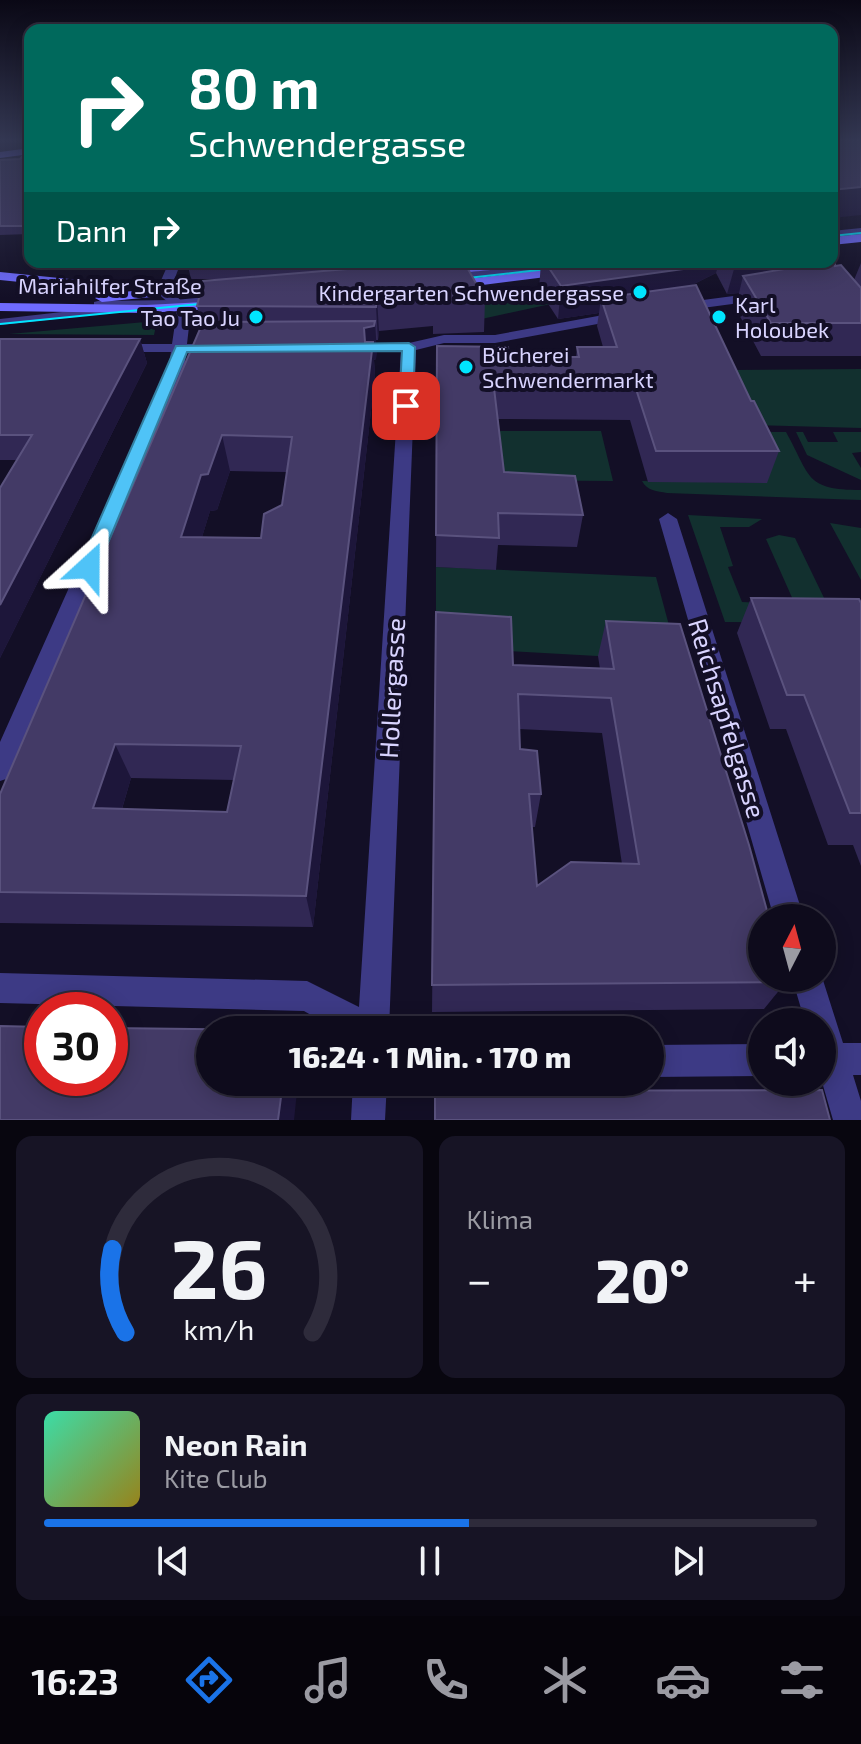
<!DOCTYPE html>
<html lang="de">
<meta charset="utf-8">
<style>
:root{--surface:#0e0b1c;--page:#171425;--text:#f1f3f6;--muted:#9b9ba3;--line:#2e2b3b;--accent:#1a73e8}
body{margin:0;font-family:"Exo 2",sans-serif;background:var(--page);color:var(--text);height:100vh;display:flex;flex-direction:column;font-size:30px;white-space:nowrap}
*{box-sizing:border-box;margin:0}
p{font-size:26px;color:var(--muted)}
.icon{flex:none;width:44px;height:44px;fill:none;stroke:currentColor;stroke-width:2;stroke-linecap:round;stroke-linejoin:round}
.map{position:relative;height:1120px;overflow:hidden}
.panel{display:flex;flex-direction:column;gap:16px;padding:16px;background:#08060f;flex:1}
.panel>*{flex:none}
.guide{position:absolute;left:24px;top:24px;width:814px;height:244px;border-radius:16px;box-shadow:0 4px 20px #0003,0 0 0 2px var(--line);background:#00695c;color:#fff;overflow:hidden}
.needle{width:52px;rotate:6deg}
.buttons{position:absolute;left:748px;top:904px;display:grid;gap:16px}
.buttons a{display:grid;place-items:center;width:88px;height:88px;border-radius:50%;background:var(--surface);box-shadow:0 4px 20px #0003,0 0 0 2px var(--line);font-size:40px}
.speed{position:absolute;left:24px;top:992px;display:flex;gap:16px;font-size:40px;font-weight:700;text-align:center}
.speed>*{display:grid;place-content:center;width:104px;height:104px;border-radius:50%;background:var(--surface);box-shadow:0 4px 20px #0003,0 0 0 2px var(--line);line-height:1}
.speed .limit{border:12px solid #d22;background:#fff;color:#111}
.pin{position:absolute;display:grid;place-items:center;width:68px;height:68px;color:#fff;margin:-34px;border-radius:16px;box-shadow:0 4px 12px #0006}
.me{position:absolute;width:88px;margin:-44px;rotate:24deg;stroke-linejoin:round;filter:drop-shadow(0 0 6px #0008)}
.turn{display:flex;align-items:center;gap:28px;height:168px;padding:0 32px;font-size:36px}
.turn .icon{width:104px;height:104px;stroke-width:2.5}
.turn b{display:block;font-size:56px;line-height:68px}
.then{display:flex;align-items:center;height:76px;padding:0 32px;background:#0003;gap:16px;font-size:30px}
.big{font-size:60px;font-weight:800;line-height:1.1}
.panel .tile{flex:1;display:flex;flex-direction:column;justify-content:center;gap:12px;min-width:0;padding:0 28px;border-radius:16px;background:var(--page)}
.panel .dial{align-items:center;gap:0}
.dial svg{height:208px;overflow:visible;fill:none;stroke:var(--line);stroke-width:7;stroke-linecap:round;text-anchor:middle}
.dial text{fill:var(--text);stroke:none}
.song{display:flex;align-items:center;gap:24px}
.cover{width:96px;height:96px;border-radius:12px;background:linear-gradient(135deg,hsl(160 70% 55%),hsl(50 70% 35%))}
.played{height:8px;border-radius:4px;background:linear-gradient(90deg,var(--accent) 55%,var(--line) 55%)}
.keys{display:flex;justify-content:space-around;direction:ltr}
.heat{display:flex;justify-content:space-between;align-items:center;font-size:44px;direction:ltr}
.panel .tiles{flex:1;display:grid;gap:16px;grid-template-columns:1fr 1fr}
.tile:last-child{grid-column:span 2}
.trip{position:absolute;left:196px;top:1016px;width:468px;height:80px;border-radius:40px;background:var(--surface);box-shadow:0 4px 20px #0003,0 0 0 2px var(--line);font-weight:800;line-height:80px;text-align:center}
.tabs{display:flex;height:128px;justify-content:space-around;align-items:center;background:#06040b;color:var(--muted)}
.tabs .icon{width:56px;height:56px}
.tabs .active{color:var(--accent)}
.tabs b{font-size:36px;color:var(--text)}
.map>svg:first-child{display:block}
.green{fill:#12302f}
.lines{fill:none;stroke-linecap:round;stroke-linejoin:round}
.lane{fill:#3d3a85;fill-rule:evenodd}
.street{fill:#3d3a85;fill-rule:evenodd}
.secondary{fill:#6f6bff;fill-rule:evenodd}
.tram{stroke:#00e5ff;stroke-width:2}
.wall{fill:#312854;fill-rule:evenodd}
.shaded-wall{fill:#1d163a}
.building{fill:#433a66;stroke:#5a527e;stroke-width:2;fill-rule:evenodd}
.route{fill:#4fc3f7;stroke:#337fa1;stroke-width:2}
.poi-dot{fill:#00e5ff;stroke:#130f26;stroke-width:3}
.labels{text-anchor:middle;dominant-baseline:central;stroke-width:8;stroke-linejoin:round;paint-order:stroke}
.far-street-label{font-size:22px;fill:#d9d4ff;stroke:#130f26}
.far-poi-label{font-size:22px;fill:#d9d4ff;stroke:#130f26;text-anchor:end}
.street-label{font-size:26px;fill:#d9d4ff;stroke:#130f26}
</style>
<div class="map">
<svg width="861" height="1120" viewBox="0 0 861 1120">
<rect width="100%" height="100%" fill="#130f26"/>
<path class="green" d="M 527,291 L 560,302 L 477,320 L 465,298 Z
M 157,321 L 154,335 L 9,334 Z
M 861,369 L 861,428 L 753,425 L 730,370 Z
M 501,431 L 601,431 L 613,481 L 469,480 L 477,437 Z
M 744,432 L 786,432 C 811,477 805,490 861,490 L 861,500 L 667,493 C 657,491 647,491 642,481 L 767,483 Z
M 796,432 L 803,432 L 808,442 L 838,442 L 833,432 L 861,432 L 861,452 L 852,453 L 861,468 L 861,480 L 807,455 Z
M 688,515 L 762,519 L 749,527 L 720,527 L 733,566 L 728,567 L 742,602 L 765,603 L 850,623 L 725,622 Z
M 830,523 L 861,528 L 861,580 Z
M 779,535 L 795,538 L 826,602 L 794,602 L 766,539 Z
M 436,567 L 656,577 L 674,644 L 651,659 L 436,647 Z"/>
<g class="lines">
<path class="lane" d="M 861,228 L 861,234 L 832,237 L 832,231 Z
M 559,262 L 591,262 L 586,265 L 451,280 L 446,277 L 451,274 Z
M 217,296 L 221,297 L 221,301 L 165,307 L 111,307 L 115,310 L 110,313 L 0,325 L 0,319 L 106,307 L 94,306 L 94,302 L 98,301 L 175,300 Z"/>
<path class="street" d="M 169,262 L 181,262 L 170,291 L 191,309 L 187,344 L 216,344 L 223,348 L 216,352 L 186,352 L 185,364 L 13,770 L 9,778 L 0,781 L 0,742 L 169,364 L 171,352 L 116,352 L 109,348 L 116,344 L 172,344 L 177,310 L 156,292 Z
M 764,292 L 771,296 L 769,299 L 680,311 L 673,307 L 680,303 Z
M 625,311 L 630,312 L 630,318 L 495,343 L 444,343 L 416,350 L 389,1030 L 337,1030 L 304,1011 L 0,1003 L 0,973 L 307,981 L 359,1007 L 401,351 L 352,351 L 345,347 L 352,343 L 409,343 L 444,335 L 495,335 Z
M 668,513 L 677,519 L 804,918 L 774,918 L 659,519 Z
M 822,977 L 843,1043 L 861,1043 L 861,1075 L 853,1075 L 861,1101 L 861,1120 L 833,1120 L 822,1082 L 822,1022 L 805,1022 L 792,978 Z
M 762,1044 L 762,1076 L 650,1077 L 650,1045 Z
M 353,1082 L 387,1082 L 385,1120 L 351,1120 Z"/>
<path class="secondary" d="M 30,148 L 30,154 L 0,158 L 0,152 Z
M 861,234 L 861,242 L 832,245 L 832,237 Z
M 492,262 L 535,262 L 529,266 L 441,275 L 435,271 L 441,267 Z
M 566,267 L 570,268 L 570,274 L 451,289 L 444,285 L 451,281 Z
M 0,272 L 119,284 L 126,288 L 119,292 L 0,280 Z
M 226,282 L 231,283 L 231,289 L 102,302 L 95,298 L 102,294 Z
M 224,301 L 229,302 L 229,308 L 146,313 L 0,311 L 0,303 L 146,305 Z"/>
<path class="tram" d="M 832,236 L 861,233
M 450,280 L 608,262
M 0,324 L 219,302"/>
</g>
<path class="wall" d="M 30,148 L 30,234 L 0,235 L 0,160 L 20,159 Z
M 187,262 L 408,262 L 407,264 L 423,262 L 464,262 L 485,299 L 484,332 L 433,334 L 433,326 L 379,331 L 378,340 L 376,340 L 376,359 L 374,360 L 375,375 L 313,927 L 0,923 L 0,794 L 201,327 L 197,306 L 218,280 L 217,279 L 191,279 ZM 230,471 L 287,472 L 282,505 L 261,538 L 202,537 L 210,511 L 217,510 ZM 131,778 L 234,780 L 227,812 L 122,809 Z
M 541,262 L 832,262 L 835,266 L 854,280 L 861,263 L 861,356 L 761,356 L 735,307 L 739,293 L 727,294 L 716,273 L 690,286 L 779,451 L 767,483 L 648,482 L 630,420 L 498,419 L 504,472 L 583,515 L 577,547 L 498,545 L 496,570 L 436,567 L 437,346 L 509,357 L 576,357 L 577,347 L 603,347 L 597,326 L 599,313 L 558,319 L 539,290 Z
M 0,339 L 140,339 L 147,363 L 0,658 L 0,488 L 17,460 L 0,460 Z
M 751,598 L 861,603 L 861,866 L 853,845 L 828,845 L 786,729 L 770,729 L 737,633 Z
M 436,612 L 513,665 L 600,669 L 598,656 L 606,621 L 786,982 L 764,1009 L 432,1012 ZM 519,729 L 602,733 L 622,864 L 537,886 L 532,827 L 535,827 L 541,794 L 520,749 Z"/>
<path class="shaded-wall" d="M 861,187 L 861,215 L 832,218 L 832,190 Z
M 686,262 L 719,262 L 716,273 L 686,288 L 601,298 L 599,313 L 558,319 L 561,286 Z
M 736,262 L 830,262 L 743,276 L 739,293 L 727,294 Z
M 377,298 L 379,331 L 378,340 L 376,307 Z
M 375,321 L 377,354 L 376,359 L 374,360 L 375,375 L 313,927 L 306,896 L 366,361 L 364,328 Z
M 140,339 L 147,363 L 0,658 L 0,605 Z
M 222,435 L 230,471 L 217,510 L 210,511 L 191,573 L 181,537 L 201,475 Z
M 115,744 L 131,778 L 112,842 L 93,808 Z
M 283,1082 L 298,1082 L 294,1120 L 278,1120 Z"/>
<path class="building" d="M 832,141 L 861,141 L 861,187 L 832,190 Z
M 30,148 L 30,226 L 0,226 L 0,160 L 20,159 Z
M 832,224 L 837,227 L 836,246 L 832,247 Z
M 832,261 L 835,261 L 835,266 L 841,265 L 861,288 L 861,323 L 771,323 L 743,276 Z
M 432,262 L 464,262 L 485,299 L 433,301 L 433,293 L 377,298 L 376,307 L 197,306 L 203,281 Z
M 545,262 L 688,262 L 691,268 L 561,286 Z
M 696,285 L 751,401 L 754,401 L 779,451 L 656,451 L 636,389 L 494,388 L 504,472 L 575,476 L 583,515 L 498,513 L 499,538 L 436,535 L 437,346 L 508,347 L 509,357 L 579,357 L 577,347 L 617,347 L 601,298 Z
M 375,321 L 374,326 L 364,328 L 365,342 L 373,342 L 306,896 L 0,892 L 0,794 L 203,322 ZM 222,435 L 292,437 L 282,505 L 264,514 L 261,538 L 181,537 L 201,475 L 208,474 ZM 115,744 L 241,746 L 227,812 L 93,808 Z
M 0,339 L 140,339 L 0,605 L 0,488 L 32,435 L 0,435 Z
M 751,598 L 859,599 L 861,603 L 861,813 L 850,813 L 804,695 L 787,695 Z
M 436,612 L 511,617 L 513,665 L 614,669 L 606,621 L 680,624 L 749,845 L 769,918 L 762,918 L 762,978 L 785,978 L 786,982 L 432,985 ZM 518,694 L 611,698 L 639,864 L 571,862 L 537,886 L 529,794 L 541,794 L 537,751 L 520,749 Z
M 0,1026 L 42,1027 L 42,1078 L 110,1078 L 110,1028 L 286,1030 L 210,1030 L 210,1082 L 283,1082 L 278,1120 L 0,1120 Z
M 822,1090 L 830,1120 L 435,1120 L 435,1091 Z"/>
<linearGradient id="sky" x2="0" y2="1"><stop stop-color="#0a0815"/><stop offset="0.47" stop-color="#333752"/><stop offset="1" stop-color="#333752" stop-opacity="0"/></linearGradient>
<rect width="861" height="298" fill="url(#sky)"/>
<path class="route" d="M 409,343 L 415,347 L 413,406 L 406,410 L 399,406 L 402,351 L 187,352 L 98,567 L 95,572 L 82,572 L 79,567 L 176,346 Z"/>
<g class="poi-dot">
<circle cx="640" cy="292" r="8"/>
<circle cx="256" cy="317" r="8"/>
<circle cx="719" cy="317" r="8"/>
<circle cx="466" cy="367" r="8"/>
</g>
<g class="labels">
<g class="far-street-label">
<text x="110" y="285">Mariahilfer Straße</text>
</g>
<g class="far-poi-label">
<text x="624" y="292">Kindergarten Schwendergasse</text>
<text x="735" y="304" text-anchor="start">Karl<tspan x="735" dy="25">Holoubek</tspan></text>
<text x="240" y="317">Tao Tao Ju</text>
<text x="482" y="354" text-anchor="start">Bücherei<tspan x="482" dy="25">Schwendermarkt</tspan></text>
</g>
<g class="street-label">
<text transform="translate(391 688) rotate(-87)">Hollergasse</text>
<text transform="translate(728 718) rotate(73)">Reichsapfelgasse</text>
</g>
</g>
</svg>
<div class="buttons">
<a><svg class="needle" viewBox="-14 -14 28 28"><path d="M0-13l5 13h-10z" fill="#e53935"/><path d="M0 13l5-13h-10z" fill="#9b9ba3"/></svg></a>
<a><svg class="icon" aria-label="sound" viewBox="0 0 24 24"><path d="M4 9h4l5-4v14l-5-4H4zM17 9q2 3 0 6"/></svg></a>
</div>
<div class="speed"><div class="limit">30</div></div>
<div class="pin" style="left:406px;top:406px;background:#d93025"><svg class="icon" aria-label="arrive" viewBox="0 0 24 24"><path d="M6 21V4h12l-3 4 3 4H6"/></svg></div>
<svg class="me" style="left:89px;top:567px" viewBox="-20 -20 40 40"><path d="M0-17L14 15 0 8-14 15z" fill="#4fc3f7" stroke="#fff" stroke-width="4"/></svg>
<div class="trip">16:24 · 1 Min. · 170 m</div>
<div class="guide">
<div class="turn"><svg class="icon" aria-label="right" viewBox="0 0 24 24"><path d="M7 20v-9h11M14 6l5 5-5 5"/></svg><div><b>80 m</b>Schwendergasse</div></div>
<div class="then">Dann<svg class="icon" aria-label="right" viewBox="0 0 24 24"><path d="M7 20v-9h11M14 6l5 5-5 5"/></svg></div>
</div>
</div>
<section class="panel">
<div class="tiles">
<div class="tile dial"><svg viewBox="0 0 100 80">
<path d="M14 69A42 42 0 1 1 86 69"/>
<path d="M14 69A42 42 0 0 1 9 37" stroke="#1a73e8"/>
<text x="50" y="56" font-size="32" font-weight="700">26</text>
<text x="50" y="72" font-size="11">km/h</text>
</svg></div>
<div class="tile"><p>Klima</p>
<div class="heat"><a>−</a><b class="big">20°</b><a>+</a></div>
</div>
<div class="tile">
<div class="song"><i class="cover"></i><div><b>Neon Rain</b><p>Kite Club</p></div></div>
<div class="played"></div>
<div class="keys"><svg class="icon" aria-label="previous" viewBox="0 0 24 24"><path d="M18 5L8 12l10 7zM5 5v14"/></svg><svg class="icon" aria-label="pause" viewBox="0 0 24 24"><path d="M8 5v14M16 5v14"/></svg><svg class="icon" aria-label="next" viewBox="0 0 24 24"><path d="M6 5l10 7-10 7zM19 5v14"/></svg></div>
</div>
</div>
</section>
<nav class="tabs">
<b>16:23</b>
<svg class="icon active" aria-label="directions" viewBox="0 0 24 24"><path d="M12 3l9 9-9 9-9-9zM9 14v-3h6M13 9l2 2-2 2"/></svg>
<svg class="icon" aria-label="music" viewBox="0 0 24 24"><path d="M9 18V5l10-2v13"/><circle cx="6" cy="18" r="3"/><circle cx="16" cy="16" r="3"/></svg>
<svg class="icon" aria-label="phone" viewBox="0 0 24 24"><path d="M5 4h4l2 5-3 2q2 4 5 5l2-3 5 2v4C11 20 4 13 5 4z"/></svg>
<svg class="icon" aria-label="climate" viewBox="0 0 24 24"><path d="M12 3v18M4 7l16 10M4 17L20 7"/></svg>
<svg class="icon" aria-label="car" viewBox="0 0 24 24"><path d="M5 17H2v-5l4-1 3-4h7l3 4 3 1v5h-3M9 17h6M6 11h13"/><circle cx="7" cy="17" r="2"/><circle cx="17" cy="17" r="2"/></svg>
<svg class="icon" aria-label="filters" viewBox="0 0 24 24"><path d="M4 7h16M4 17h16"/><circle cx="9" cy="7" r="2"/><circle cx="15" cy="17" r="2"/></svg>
</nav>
